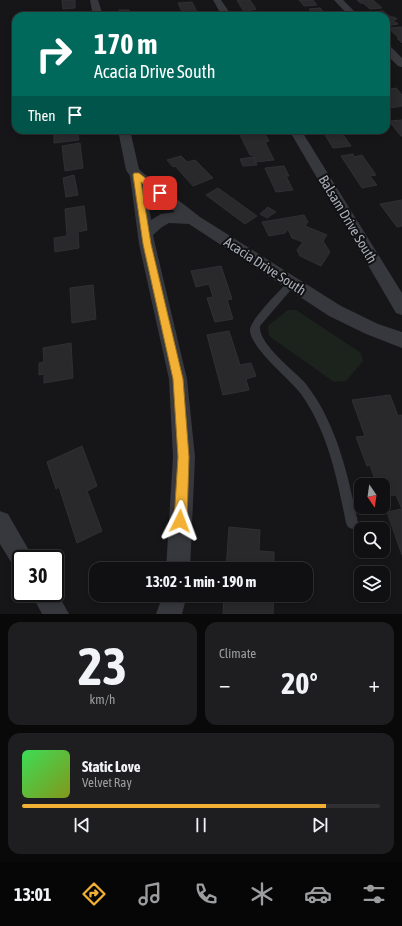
<!DOCTYPE html>
<meta charset="utf-8">
<style>
:root{--surface:#101012;--page:#1e1e20;--text:#f1f3f6;--muted:#9c9d9f;--line:#303032;--accent:#f2b134}
body{margin:0;font-family:"Asap Condensed",sans-serif;background:var(--page);color:var(--text);height:100vh;display:flex;flex-direction:column;font-size:15px;white-space:nowrap}
*{box-sizing:border-box;margin:0}
p{font-size:13px;color:var(--muted)}
.icon{flex:none;width:22px;height:22px;fill:none;stroke:currentColor;stroke-width:2;stroke-linecap:round;stroke-linejoin:round}
.map{position:relative;height:614px;overflow:hidden}
.details{display:flex;flex-direction:column;gap:8px;padding:8px;background:#09090a;flex:1}
.details>*{flex:none}
.banner{position:absolute;left:12px;top:12px;width:378px;height:122px;border-radius:12px;box-shadow:0 2px 6px #0003,0 0 0 1px var(--line);background:#00695c;color:#fff;overflow:hidden}
.needle{width:26px;rotate:167deg}
.fabs{position:absolute;left:354px;top:478px;display:grid;gap:8px}
.fabs a{display:grid;place-items:center;width:36px;height:36px;border-radius:8px;background:var(--surface);box-shadow:0 2px 6px #0003,0 0 0 1px var(--line);font-size:20px}
.speed{position:absolute;left:12px;top:550px;display:flex;gap:8px;font-size:20px;font-weight:700;text-align:center}
.speed>*{display:grid;place-content:center;width:52px;height:52px;border-radius:50%;background:var(--surface);box-shadow:0 2px 6px #0003,0 0 0 1px var(--line);line-height:1}
.speed .limit{border:2px solid #111;border-radius:6px;background:#fff;color:#111}
.pin{position:absolute;display:grid;place-items:center;width:34px;height:34px;color:#fff;margin:-17px;border-radius:8px;box-shadow:0 2px 6px #0006}
.me{position:absolute;width:44px;margin:-22px;rotate:3deg;stroke-linejoin:round;filter:drop-shadow(0 0 3px #0008)}
.turn{display:flex;align-items:center;gap:14px;height:84px;padding:0 16px;font-size:18px}
.turn .icon{width:52px;height:52px;stroke-width:2.5}
.turn b{display:block;font-size:28px;line-height:34px}
.then{display:flex;align-items:center;height:38px;padding:0 16px;background:#0003;gap:8px;font-size:15px}
.big{font-size:30px;font-weight:700;line-height:1.1}
.details .tile{flex:1;display:flex;flex-direction:column;justify-content:center;gap:6px;min-width:0;padding:0 14px;border-radius:12px;background:var(--page)}
.details .dial{align-items:center;gap:0}
.dial b{font-size:52px;line-height:1}
.song{display:flex;align-items:center;gap:12px}
.cover{width:48px;height:48px;border-radius:6px;background:linear-gradient(135deg,hsl(130 70% 55%),hsl(70 70% 35%))}
.played{height:4px;border-radius:2px;background:linear-gradient(90deg,var(--accent) 85%,var(--line) 85%)}
.keys{display:flex;justify-content:space-around;direction:ltr}
.heat{display:flex;justify-content:space-between;align-items:center;font-size:22px;direction:ltr}
.details .tiles{flex:1;display:grid;gap:8px;grid-template-columns:1fr 1fr}
.tile:last-child{grid-column:span 2}
.trip{position:absolute;left:89px;top:562px;width:224px;height:40px;border-radius:12px;background:var(--surface);box-shadow:0 2px 6px #0003,0 0 0 1px var(--line);font-weight:700;line-height:40px;text-align:center}
.tab-bar{display:flex;height:64px;justify-content:space-around;align-items:center;background:#060607;color:var(--muted)}
.tab-bar .icon{width:28px;height:28px}
.tab-bar .selected{color:var(--accent)}
.tab-bar b{font-size:18px;color:var(--text)}
.map>svg:first-child{display:block}
.green{fill:#1c231d}
.building{fill:#29292c;stroke:#303034}
.lines{fill:none;stroke-linecap:round;stroke-linejoin:round}
.service{fill:#37383d;fill-rule:evenodd}
.minor{fill:#37383d;fill-rule:evenodd}
.route{fill:#f2b134;stroke:#9d7322}
.labels{text-anchor:middle;dominant-baseline:central;stroke-width:4;stroke-linejoin:round;paint-order:stroke}
.street-label{font-size:14px;fill:#a8adb8;stroke:#111113}
</style>
<div class="map">
<svg width="402" height="614" viewBox="0 0 402 614">
<rect width="100%" height="100%" fill="#161618"/>
<path class="green" d="M 288,310 L 296,310 L 361,353 L 363,361 L 346,381 L 334,382 L 269,336 L 268,326 Z"/>
<path class="building" d="M 62,0 L 75,0 L 75,8 L 63,9 Z
M 237,0 L 250,0 L 256,9 L 244,12 Z
M 299,0 L 313,0 L 317,5 L 304,6 Z
M 357,0 L 373,0 L 382,8 L 370,9 L 363,3 L 360,3 Z
M 192,2 L 199,16 L 184,16 L 178,3 Z
M 320,8 L 328,16 L 315,16 L 309,9 Z
M 119,10 L 129,10 L 131,15 L 139,14 L 139,16 L 122,16 L 125,16 L 125,14 L 121,15 Z
M 383,11 L 391,17 L 394,17 L 397,19 L 393,20 L 398,24 L 387,26 L 386,16 L 374,16 L 371,12 Z
M 402,27 L 402,43 L 397,38 L 399,38 L 388,28 Z
M 396,88 L 402,95 L 402,106 L 390,108 L 386,103 L 386,90 Z
M 402,120 L 402,136 L 401,136 L 389,121 Z
M 58,130 L 77,130 L 79,140 L 54,143 L 54,135 L 58,135 Z
M 160,130 L 178,130 L 179,131 L 160,133 Z
M 322,130 L 352,130 L 353,131 L 342,133 L 351,146 L 333,148 Z
M 264,132 L 269,141 L 265,142 L 274,160 L 256,162 L 253,155 L 250,155 L 240,135 Z
M 80,143 L 83,168 L 65,171 L 62,146 Z
M 353,154 L 354,157 L 362,155 L 376,175 L 370,176 L 377,185 L 362,188 L 341,156 Z
M 181,156 L 187,162 L 195,160 L 213,178 L 193,186 L 175,166 L 173,167 L 167,160 Z
M 253,157 L 257,165 L 243,166 L 240,159 Z
M 284,166 L 289,176 L 286,176 L 293,190 L 276,192 L 265,168 Z
M 74,175 L 78,195 L 66,197 L 63,178 Z
M 218,188 L 257,216 L 245,224 L 206,195 Z
M 402,200 L 402,226 L 397,227 L 380,204 Z
M 84,206 L 87,230 L 78,232 L 79,248 L 55,252 L 54,238 L 67,236 L 65,209 Z
M 268,207 L 276,212 L 267,218 L 260,214 Z
M 304,215 L 308,222 L 305,226 L 327,235 L 323,241 L 330,252 L 321,266 L 300,256 L 297,250 L 303,242 L 292,238 L 288,229 L 285,233 L 269,236 L 262,222 Z
M 221,266 L 232,299 L 227,300 L 233,319 L 215,322 L 207,298 L 213,297 L 209,284 L 196,287 L 191,271 Z
M 93,285 L 96,319 L 72,323 L 70,288 Z
M 229,331 L 240,365 L 251,363 L 256,376 L 246,379 L 249,390 L 223,395 L 207,335 Z
M 71,343 L 73,378 L 44,383 L 44,374 L 39,375 L 39,363 L 44,362 L 43,348 Z
M 390,395 L 398,416 L 402,415 L 402,555 L 387,512 L 402,509 L 396,495 L 383,497 L 383,485 L 377,485 L 370,465 L 367,466 L 356,437 L 365,436 L 352,400 Z
M 82,446 L 97,486 L 87,491 L 102,531 L 77,543 L 59,487 L 56,489 L 47,462 Z
M 229,527 L 260,530 L 259,551 L 274,552 L 274,569 L 226,569 Z
M 224,595 L 274,595 L 273,614 L 223,614 Z"/>
<g class="lines">
<path class="service" d="M 292,280 L 295,281 L 296,283 L 295,285 L 260,326 C 258,344 294,370 306,384 C 337,424 348,475 358,523 L 356,527 L 352,529 L 348,527 L 346,523 C 337,478 328,432 301,394 C 290,379 250,348 250,330 C 250,320 280,290 289,281 Z"/>
<path class="minor" d="M 90,0 L 98,0 L 103,16 L 93,16 Z
M 213,0 L 221,0 L 232,16 L 222,16 Z
M 334,0 L 343,0 L 359,16 L 349,16 Z
M 386,45 L 390,46 L 402,58 L 402,67 L 398,66 L 386,54 Z
M 118,130 L 130,130 L 139,169 L 142,172 L 200,217 L 341,306 L 378,324 L 402,332 L 402,348 L 366,334 L 329,316 L 189,224 L 169,223 L 162,227 L 153,235 L 155,244 L 187,379 L 195,457 L 190,569 L 166,569 L 173,457 L 169,379 L 139,244 L 130,176 L 126,170 ZM 146,189 L 175,212 L 161,214 L 151,220 Z
M 289,130 L 301,130 L 402,293 L 402,315 L 396,313 Z
M 0,511 L 8,514 L 34,559 L 21,559 L 21,571 L 14,567 L 0,544 Z
M 55,589 L 69,614 L 42,614 L 31,593 L 55,593 Z
M 163,595 L 187,595 L 182,614 L 156,614 Z"/>
</g>
<path class="route" d="M 134,173 L 139,173 L 164,193 L 163,195 L 157,195 L 141,182 L 151,244 L 183,379 L 189,457 L 187,521 L 185,525 L 180,527 L 176,525 L 174,521 L 178,457 L 173,379 L 143,244 L 133,175 Z"/>
<g class="labels">
<g class="street-label">
<text transform="translate(348 219) rotate(59)">Balsam Drive South</text>
<text transform="translate(265 266) rotate(33)">Acacia Drive South</text>
</g>
</g>
</svg>
<div class="fabs">
<a><svg class="needle" viewBox="-14 -14 28 28"><path d="M0-13l5 13h-10z" fill="#e53935"/><path d="M0 13l5-13h-10z" fill="#9c9d9f"/></svg></a>
<a><svg class="icon" aria-label="search" viewBox="0 0 24 24"><circle cx="10" cy="10" r="6"/><path d="M15 15l6 6"/></svg></a>
<a><svg class="icon" aria-label="layers" viewBox="0 0 24 24"><path d="M12 4l9 5-9 5-9-5zM3 14l9 5 9-5"/></svg></a>
</div>
<div class="speed"><div class="limit">30</div></div>
<div class="pin" style="left:160px;top:193px;background:#d93025"><svg class="icon" aria-label="arrive" viewBox="0 0 24 24"><path d="M6 21V4h12l-3 4 3 4H6"/></svg></div>
<svg class="me" style="left:180px;top:521px" viewBox="-20 -20 40 40"><path d="M0-17L14 15 0 8-14 15z" fill="#f2b134" stroke="#fff" stroke-width="4"/></svg>
<div class="trip">13:02 · 1 min · 190 m</div>
<div class="banner">
<div class="turn"><svg class="icon" aria-label="right" viewBox="0 0 24 24"><path d="M7 20v-9h11M14 6l5 5-5 5"/></svg><div><b>170 m</b>Acacia Drive South</div></div>
<div class="then">Then<svg class="icon" aria-label="arrive" viewBox="0 0 24 24"><path d="M6 21V4h12l-3 4 3 4H6"/></svg></div>
</div>
</div>
<section class="details">
<div class="tiles">
<div class="tile dial"><b>23</b><p>km/h</p></div>
<div class="tile"><p>Climate</p>
<div class="heat"><a>−</a><b class="big">20°</b><a>+</a></div>
</div>
<div class="tile">
<div class="song"><i class="cover"></i><div><b>Static Love</b><p>Velvet Ray</p></div></div>
<div class="played"></div>
<div class="keys"><svg class="icon" aria-label="previous" viewBox="0 0 24 24"><path d="M18 5L8 12l10 7zM5 5v14"/></svg><svg class="icon" aria-label="pause" viewBox="0 0 24 24"><path d="M8 5v14M16 5v14"/></svg><svg class="icon" aria-label="next" viewBox="0 0 24 24"><path d="M6 5l10 7-10 7zM19 5v14"/></svg></div>
</div>
</div>
</section>
<nav class="tab-bar">
<b>13:01</b>
<svg class="icon selected" aria-label="directions" viewBox="0 0 24 24"><path d="M12 3l9 9-9 9-9-9zM9 14v-3h6M13 9l2 2-2 2"/></svg>
<svg class="icon" aria-label="music" viewBox="0 0 24 24"><path d="M9 18V5l10-2v13"/><circle cx="6" cy="18" r="3"/><circle cx="16" cy="16" r="3"/></svg>
<svg class="icon" aria-label="phone" viewBox="0 0 24 24"><path d="M5 4h4l2 5-3 2q2 4 5 5l2-3 5 2v4C11 20 4 13 5 4z"/></svg>
<svg class="icon" aria-label="climate" viewBox="0 0 24 24"><path d="M12 3v18M4 7l16 10M4 17L20 7"/></svg>
<svg class="icon" aria-label="car" viewBox="0 0 24 24"><path d="M5 17H2v-5l4-1 3-4h7l3 4 3 1v5h-3M9 17h6M6 11h13"/><circle cx="7" cy="17" r="2"/><circle cx="17" cy="17" r="2"/></svg>
<svg class="icon" aria-label="filters" viewBox="0 0 24 24"><path d="M4 7h16M4 17h16"/><circle cx="9" cy="7" r="2"/><circle cx="15" cy="17" r="2"/></svg>
</nav>
